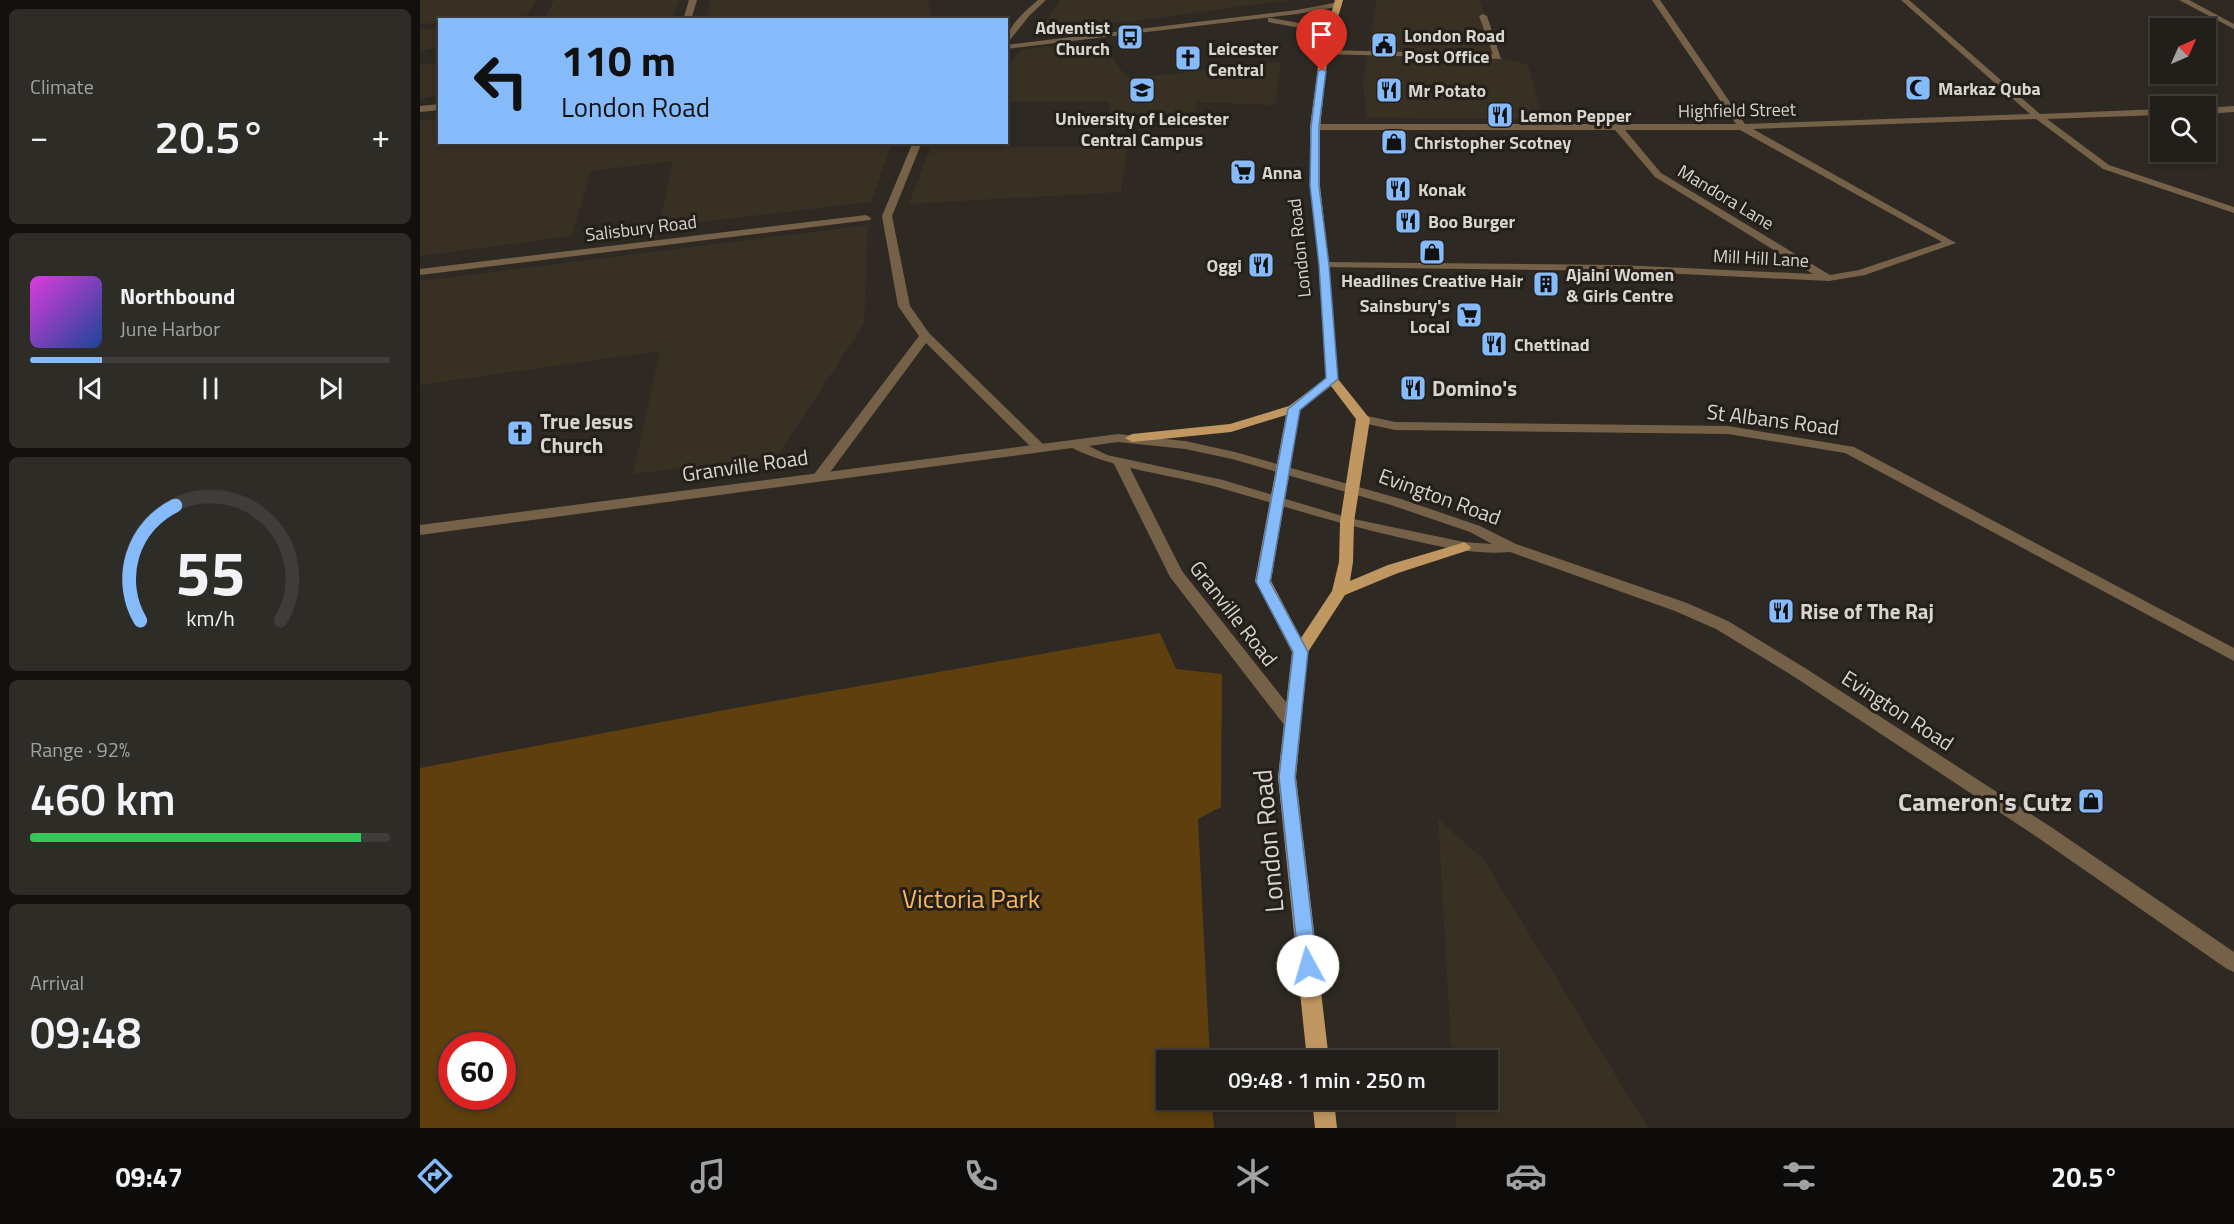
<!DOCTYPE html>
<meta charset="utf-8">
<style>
:root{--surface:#221f1a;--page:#2e2c27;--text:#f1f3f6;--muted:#a2a2a2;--line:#3f3d39;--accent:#86bbfb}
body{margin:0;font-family:"Titillium Web",sans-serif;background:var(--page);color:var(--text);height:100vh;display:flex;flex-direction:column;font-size:22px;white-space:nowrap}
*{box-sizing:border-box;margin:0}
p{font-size:20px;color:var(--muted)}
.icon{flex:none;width:33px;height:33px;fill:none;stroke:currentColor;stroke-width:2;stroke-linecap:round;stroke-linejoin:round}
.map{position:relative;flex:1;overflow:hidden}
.side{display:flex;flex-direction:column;gap:9px;padding:9px;background:#13110e;width:420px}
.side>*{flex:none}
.top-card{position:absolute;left:18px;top:18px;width:570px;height:126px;border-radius:0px;box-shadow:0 3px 9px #0003,0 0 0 2px var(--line);background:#86bbfb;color:#111;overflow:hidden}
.needle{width:39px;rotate:45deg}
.buttons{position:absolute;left:1730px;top:18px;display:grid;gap:12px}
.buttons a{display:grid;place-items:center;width:66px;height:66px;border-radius:0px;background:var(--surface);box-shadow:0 3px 9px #0003,0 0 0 2px var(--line);font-size:30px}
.speed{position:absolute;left:18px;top:1032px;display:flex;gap:12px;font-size:30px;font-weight:700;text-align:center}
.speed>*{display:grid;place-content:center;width:78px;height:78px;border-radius:50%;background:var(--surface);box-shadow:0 3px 9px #0003,0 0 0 2px var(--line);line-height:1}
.speed .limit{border:9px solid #d22;background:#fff;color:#111}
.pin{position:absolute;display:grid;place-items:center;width:51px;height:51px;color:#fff;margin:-62px -26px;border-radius:50% 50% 50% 0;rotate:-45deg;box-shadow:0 0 6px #0007}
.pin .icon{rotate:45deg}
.me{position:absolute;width:66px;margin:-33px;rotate:354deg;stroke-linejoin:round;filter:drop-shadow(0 0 4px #0008)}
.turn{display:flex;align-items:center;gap:21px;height:126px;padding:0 24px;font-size:27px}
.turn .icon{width:78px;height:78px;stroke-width:2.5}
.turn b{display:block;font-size:42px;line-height:51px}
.big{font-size:45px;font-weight:600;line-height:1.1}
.side .widget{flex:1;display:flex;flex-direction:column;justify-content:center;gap:9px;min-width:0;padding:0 21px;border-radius:9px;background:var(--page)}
.side .dial{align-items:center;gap:0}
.dial svg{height:156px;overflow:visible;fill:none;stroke:var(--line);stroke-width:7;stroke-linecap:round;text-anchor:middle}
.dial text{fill:var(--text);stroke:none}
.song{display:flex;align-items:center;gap:18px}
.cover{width:72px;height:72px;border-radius:9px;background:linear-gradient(135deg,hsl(300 70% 55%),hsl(220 70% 35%))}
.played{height:6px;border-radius:3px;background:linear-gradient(90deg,var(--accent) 20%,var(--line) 20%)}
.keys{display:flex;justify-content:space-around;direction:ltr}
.heat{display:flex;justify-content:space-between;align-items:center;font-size:33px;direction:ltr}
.charge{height:9px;border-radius:4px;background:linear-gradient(90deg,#34c759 92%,var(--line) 0)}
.trip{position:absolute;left:736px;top:1050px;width:342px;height:60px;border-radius:0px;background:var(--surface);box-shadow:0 3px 9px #0003,0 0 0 2px var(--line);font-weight:600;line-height:60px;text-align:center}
.tabs{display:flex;height:96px;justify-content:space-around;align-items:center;background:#0e0c0a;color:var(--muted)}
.tabs .icon{width:42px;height:42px}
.tabs .selected{color:var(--accent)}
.tabs b{font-size:27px;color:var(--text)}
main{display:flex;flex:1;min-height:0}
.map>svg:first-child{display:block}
.built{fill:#393024}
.green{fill:#5e3f0d;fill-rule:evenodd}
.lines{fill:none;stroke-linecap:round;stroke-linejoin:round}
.pedestrian{fill:#756147;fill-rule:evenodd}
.minor{fill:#756147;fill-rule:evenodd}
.tertiary{fill:#756147;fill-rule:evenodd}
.primary{fill:#c09761;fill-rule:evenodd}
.route{fill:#86bbfb;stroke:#577aa3;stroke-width:1.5}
.labels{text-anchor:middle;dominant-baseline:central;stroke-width:6;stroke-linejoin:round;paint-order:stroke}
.far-poi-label{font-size:18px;font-weight:bold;fill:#d8d5d0;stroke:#241f19;text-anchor:start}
.far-street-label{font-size:18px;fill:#d8d5d0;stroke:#241f19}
.poi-label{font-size:21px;font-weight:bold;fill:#d8d5d0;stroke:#241f19;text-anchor:start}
.street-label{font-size:21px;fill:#d8d5d0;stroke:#241f19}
.near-poi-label{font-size:26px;font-weight:bold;fill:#d8d5d0;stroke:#241f19;text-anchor:end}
.near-street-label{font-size:26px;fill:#d8d5d0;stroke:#241f19}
.near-park-label{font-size:26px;fill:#f7b75a;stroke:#241f19}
</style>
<main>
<section class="side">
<div class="widget"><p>Climate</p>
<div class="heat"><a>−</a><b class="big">20.5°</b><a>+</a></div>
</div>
<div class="widget">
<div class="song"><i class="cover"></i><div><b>Northbound</b><p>June Harbor</p></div></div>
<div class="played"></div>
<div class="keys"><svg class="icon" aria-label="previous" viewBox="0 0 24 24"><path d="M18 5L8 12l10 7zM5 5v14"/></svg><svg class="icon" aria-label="pause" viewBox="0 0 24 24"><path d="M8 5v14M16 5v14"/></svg><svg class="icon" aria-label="next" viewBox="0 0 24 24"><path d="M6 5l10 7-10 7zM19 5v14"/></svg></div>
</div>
<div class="widget dial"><svg viewBox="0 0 100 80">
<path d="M14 69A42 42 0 1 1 86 69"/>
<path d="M14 69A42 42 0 0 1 32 10" stroke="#86bbfb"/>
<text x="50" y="56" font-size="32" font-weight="700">55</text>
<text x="50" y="72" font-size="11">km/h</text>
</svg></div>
<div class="widget"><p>Range · 92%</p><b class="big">460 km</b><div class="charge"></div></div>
<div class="widget"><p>Arrival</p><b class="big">09:48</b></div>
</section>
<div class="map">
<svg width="1814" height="1128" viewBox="0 0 1814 1128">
<rect width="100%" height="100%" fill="#2e2922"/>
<path class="built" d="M 0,0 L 116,0 L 107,16 L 20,20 L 19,23 L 0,24 Z
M 134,0 L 259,0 L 252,19 L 124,19 Z
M 290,0 L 508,0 L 512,19 L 286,19 Z
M 641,0 L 871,0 L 616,34 Z
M 957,0 L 1060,0 L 1078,57 L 1108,65 L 1123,119 L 947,118 L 943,82 Z
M 19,28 L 19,48 L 0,50 L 0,30 Z
M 683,41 L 705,76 L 712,78 L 861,62 L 855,105 L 776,102 L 777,112 L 691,117 L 688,102 L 587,102 L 587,66 L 602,50 Z
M 19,63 L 19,96 L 0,98 L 0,65 Z
M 19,119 L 20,142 L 472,143 L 451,202 L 239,227 L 253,161 L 171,171 L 152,236 L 0,256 L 0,121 Z
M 511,147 L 707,147 L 701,192 L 489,204 Z
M 448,225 L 444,324 L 357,456 L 213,474 L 240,351 L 0,385 L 0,281 Z
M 1018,819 L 1064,860 L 1228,1128 L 1036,1128 L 1035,1100 L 1068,1100 L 1068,1060 L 1032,1060 Z"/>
<path class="green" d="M 740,633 L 756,669 L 802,674 L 801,807 L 778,819 L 790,1060 L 747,1060 L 747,1100 L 792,1100 L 794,1128 L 0,1128 L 0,768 L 315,708 ZM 32,1046 L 82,1046 L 82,1096 L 32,1096 Z"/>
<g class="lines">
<path class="pedestrian" d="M 618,0 L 626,0 L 609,16 L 586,45 C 586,27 605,11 618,0 Z
M 493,142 L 502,142 L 472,216 L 490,306 L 509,333 L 626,447 L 619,451 L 614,450 L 506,343 L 405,479 L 395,479 L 393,476 L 395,473 L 499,336 L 478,306 L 462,216 Z"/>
<path class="minor" d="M 269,0 L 277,0 L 271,20 L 263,20 Z
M 1232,0 L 1240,0 L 1325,124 L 1610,114 L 1481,0 L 1489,0 L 1620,114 L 1740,109 L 1740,115 L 1627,119 L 1689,165 L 1814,207 L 1814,213 L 1683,169 L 1616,119 L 1333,129 L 1536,243 L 1445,275 L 1409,281 L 1200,271 L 900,267 L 899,265 L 904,262 L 1200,265 L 1393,274 L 1235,177 L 1195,130 L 895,130 L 890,127 L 895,124 L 1316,124 ZM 1205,130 L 1320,130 L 1522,242 L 1439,270 L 1410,275 L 1241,173 Z
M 1759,0 L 1769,0 L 1814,24 L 1814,29 Z
M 919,2 L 922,6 L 877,14 L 586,49 L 586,45 L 877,10 Z
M 1063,14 L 1067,16 L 1081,59 L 904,54 L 900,52 L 904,50 L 1073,54 L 1059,16 Z
M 851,18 L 885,24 L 911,40 L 904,42 L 880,28 L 848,22 L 848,18 Z
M 20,104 L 20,110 L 0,112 L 0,106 Z
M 1814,106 L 1814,112 L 1785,114 L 1785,108 Z
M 446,215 L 451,218 L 450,220 L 0,275 L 0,269 Z
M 943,415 L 975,422 L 1308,426 L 1434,447 L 1814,648 L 1814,661 L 1425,453 L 1308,434 L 975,430 L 938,422 L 936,419 Z
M 700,458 L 707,462 L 762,571 L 877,716 L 880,721 L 877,726 L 871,727 L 865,726 L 750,577 L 693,462 Z"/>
<path class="tertiary" d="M 698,434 L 765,441 L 815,452 L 981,499 L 1060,526 L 1096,544 L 1267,603 L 1308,621 L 1385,668 L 1631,827 L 1814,952 L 1814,972 L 1807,969 L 1617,837 L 1373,676 L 1296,629 L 1255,611 L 1090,552 C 1054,555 1022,547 986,539 C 922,525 860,505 797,487 C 748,474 698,470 652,448 L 0,535 L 0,525 ZM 698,442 L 765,449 L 812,459 L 971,505 L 1050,532 L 1072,544 L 1044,542 L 929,518 L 803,480 L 687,455 L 669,446 Z"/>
<path class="primary" d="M 915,0 L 923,0 L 908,52 L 900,127 L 900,186 L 909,265 L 918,379 L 950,419 L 934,522 L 933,562 L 930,581 L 968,565 L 1039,544 L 1044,542 L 1051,547 L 1049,550 L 978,573 L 925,595 L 888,652 L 876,777 L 909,1060 L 887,1060 L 858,777 L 872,652 L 835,581 L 866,415 L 811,432 L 712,442 L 705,438 L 712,434 L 810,424 L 869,406 L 906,378 L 899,265 L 890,186 L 890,127 L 900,52 ZM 911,386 L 936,419 L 920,522 L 919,562 L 912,591 L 881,638 L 851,581 L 880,410 Z
M 892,1100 L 914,1100 L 917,1128 L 895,1128 Z"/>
</g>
<path class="route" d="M 902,69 L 906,71 L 899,127 L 899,186 L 909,265 L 918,379 L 880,410 L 850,582 L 888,652 L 875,777 L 897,966 L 894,972 L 888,974 L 881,972 L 879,966 L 859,777 L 873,652 L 836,582 L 868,409 L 906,378 L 899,265 L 890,186 L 891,127 L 898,71 Z"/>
<defs>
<symbol id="bus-square" viewBox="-11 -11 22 22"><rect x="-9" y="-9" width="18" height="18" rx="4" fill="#86bbfb" stroke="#241f19"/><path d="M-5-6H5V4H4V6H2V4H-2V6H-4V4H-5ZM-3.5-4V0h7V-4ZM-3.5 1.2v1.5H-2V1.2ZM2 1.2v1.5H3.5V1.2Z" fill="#111"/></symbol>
<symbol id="civic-square" viewBox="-11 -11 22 22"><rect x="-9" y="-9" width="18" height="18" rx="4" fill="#86bbfb" stroke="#241f19"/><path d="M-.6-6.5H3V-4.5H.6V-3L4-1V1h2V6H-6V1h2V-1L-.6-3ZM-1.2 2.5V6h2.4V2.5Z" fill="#111"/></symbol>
<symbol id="church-square" viewBox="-11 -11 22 22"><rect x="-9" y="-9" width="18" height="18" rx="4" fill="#86bbfb" stroke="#241f19"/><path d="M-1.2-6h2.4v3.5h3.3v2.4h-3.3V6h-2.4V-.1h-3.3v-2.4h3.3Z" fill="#111"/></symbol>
<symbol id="mosque-square" viewBox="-11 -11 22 22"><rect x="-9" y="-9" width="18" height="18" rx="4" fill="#86bbfb" stroke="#241f19"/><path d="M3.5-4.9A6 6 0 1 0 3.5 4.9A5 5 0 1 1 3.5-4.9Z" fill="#111"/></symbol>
<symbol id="university-square" viewBox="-11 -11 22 22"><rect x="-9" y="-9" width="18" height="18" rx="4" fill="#86bbfb" stroke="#241f19"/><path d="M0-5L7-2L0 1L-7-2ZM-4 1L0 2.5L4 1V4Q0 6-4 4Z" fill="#111"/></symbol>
<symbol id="restaurant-square" viewBox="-11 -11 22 22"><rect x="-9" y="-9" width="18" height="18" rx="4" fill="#86bbfb" stroke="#241f19"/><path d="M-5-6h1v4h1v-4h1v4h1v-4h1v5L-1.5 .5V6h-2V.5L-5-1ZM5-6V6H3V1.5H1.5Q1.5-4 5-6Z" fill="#111"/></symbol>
<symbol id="shop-square" viewBox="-11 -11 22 22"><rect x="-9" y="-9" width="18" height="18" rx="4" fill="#86bbfb" stroke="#241f19"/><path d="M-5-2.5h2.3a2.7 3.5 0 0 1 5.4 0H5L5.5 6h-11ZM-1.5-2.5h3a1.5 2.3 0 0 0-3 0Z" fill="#111"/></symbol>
<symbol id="supermarket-square" viewBox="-11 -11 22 22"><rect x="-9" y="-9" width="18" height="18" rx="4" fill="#86bbfb" stroke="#241f19"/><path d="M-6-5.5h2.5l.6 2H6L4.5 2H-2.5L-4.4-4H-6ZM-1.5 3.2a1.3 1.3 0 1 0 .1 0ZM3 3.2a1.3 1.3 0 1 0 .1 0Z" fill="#111"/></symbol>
<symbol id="building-square" viewBox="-11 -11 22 22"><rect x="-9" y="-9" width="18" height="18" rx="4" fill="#86bbfb" stroke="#241f19"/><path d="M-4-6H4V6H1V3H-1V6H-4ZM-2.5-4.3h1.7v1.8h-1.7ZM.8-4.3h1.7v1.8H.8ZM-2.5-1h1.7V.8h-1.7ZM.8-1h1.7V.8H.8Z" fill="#111"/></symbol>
</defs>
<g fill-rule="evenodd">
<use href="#bus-square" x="695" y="22" width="30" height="30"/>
<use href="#civic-square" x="949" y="30" width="30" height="30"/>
<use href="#church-square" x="753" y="43" width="30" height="30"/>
<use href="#mosque-square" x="1483" y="73" width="30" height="30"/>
<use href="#university-square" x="707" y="75" width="30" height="30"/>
<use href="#restaurant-square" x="954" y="75" width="30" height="30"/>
<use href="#restaurant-square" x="1065" y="100" width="30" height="30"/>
<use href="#shop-square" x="959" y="127" width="30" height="30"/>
<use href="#supermarket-square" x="808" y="157" width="30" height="30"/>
<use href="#restaurant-square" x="963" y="174" width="30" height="30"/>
<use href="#restaurant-square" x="973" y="206" width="30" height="30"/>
<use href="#shop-square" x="997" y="237" width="30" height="30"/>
<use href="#restaurant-square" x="826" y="250" width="30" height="30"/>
<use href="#building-square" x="1111" y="269" width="30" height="30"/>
<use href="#supermarket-square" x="1034" y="300" width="30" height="30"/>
<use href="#restaurant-square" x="1059" y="329" width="30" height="30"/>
<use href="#restaurant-square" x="978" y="373" width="30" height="30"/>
<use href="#church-square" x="85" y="418" width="30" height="30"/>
<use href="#restaurant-square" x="1346" y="596" width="30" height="30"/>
<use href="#shop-square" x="1656" y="786" width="30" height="30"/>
</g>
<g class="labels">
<g class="far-poi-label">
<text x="690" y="27" text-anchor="end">Adventist<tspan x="690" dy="21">Church</tspan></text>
<text x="984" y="35">London Road<tspan x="984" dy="21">Post Office</tspan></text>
<text x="788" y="48">Leicester<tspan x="788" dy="21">Central</tspan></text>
<text x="1518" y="88">Markaz Quba</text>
<text x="988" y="90">Mr Potato</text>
<text x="1100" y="115">Lemon Pepper</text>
<text x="722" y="118" text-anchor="middle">University of Leicester<tspan x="722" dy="21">Central Campus</tspan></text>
<text x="994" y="142">Christopher Scotney</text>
<text x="842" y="172">Anna</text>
<text x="998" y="189">Konak</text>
<text x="1008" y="221">Boo Burger</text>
<text x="822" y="265" text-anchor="end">Oggi</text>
<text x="1146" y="274">Ajaini Women<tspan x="1146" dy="21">&amp; Girls Centre</tspan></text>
<text x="1012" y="280" text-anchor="middle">Headlines Creative Hair</text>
<text x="1030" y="305" text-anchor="end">Sainsbury's<tspan x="1030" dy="21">Local</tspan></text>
<text x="1094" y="344">Chettinad</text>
</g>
<g class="far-street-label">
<text transform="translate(1317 110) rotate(-1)">Highfield Street</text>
<text transform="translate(1306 197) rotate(31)">Mandora Lane</text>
<text transform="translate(221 228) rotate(-7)">Salisbury Road</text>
<text transform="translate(879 248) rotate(-96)">London Road</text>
<text transform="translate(1341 258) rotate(3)">Mill Hill Lane</text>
</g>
<g class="poi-label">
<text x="1012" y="388">Domino's</text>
<text x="120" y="421">True Jesus<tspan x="120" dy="24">Church</tspan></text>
<text x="1380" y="611">Rise of The Raj</text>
</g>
<g class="street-label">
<text transform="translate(1353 419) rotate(7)">St Albans Road</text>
<text transform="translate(325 465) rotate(-8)">Granville Road</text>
<text transform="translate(1020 496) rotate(20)">Evington Road</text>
<text transform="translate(814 613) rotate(52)">Granville Road</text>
<text transform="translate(1478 710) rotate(33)">Evington Road</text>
</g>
<g class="near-poi-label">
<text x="1652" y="801">Cameron's Cutz</text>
</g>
<g class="near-street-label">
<text transform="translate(848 841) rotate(-95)">London Road</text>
</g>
<g class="near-park-label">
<text x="551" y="898">Victoria Park</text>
</g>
</g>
</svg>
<div class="buttons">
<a><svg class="needle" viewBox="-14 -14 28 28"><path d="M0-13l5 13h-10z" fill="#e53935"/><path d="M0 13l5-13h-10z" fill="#a2a2a2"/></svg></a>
<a><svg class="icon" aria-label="search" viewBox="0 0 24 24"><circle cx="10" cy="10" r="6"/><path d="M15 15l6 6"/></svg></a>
</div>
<div class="speed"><div class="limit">60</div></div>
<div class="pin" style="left:902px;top:71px;background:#d93025"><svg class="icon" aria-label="arrive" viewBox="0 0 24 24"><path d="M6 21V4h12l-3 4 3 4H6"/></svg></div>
<svg class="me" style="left:888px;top:966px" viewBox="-20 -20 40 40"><circle r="19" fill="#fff"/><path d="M0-13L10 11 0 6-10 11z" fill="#86bbfb"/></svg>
<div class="trip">09:48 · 1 min · 250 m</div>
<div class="top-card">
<div class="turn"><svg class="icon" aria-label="left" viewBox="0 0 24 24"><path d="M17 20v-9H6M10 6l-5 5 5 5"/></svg><div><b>110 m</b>London Road</div></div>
</div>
</div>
</main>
<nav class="tabs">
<b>09:47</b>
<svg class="icon selected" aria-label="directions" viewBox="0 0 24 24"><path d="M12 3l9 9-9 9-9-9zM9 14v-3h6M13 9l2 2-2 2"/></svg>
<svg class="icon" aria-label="music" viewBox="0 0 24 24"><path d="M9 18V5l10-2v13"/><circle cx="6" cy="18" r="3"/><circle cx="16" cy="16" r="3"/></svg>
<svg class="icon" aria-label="phone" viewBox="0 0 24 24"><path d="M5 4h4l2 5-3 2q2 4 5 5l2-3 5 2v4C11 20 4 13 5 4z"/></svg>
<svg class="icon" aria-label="climate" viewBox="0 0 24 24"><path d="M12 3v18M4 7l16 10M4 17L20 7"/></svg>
<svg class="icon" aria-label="car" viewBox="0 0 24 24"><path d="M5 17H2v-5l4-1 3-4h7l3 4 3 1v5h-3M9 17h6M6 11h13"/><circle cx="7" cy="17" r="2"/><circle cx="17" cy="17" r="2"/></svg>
<svg class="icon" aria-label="filters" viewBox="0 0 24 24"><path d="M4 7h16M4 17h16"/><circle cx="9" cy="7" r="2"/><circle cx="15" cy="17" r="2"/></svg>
<b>20.5°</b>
</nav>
